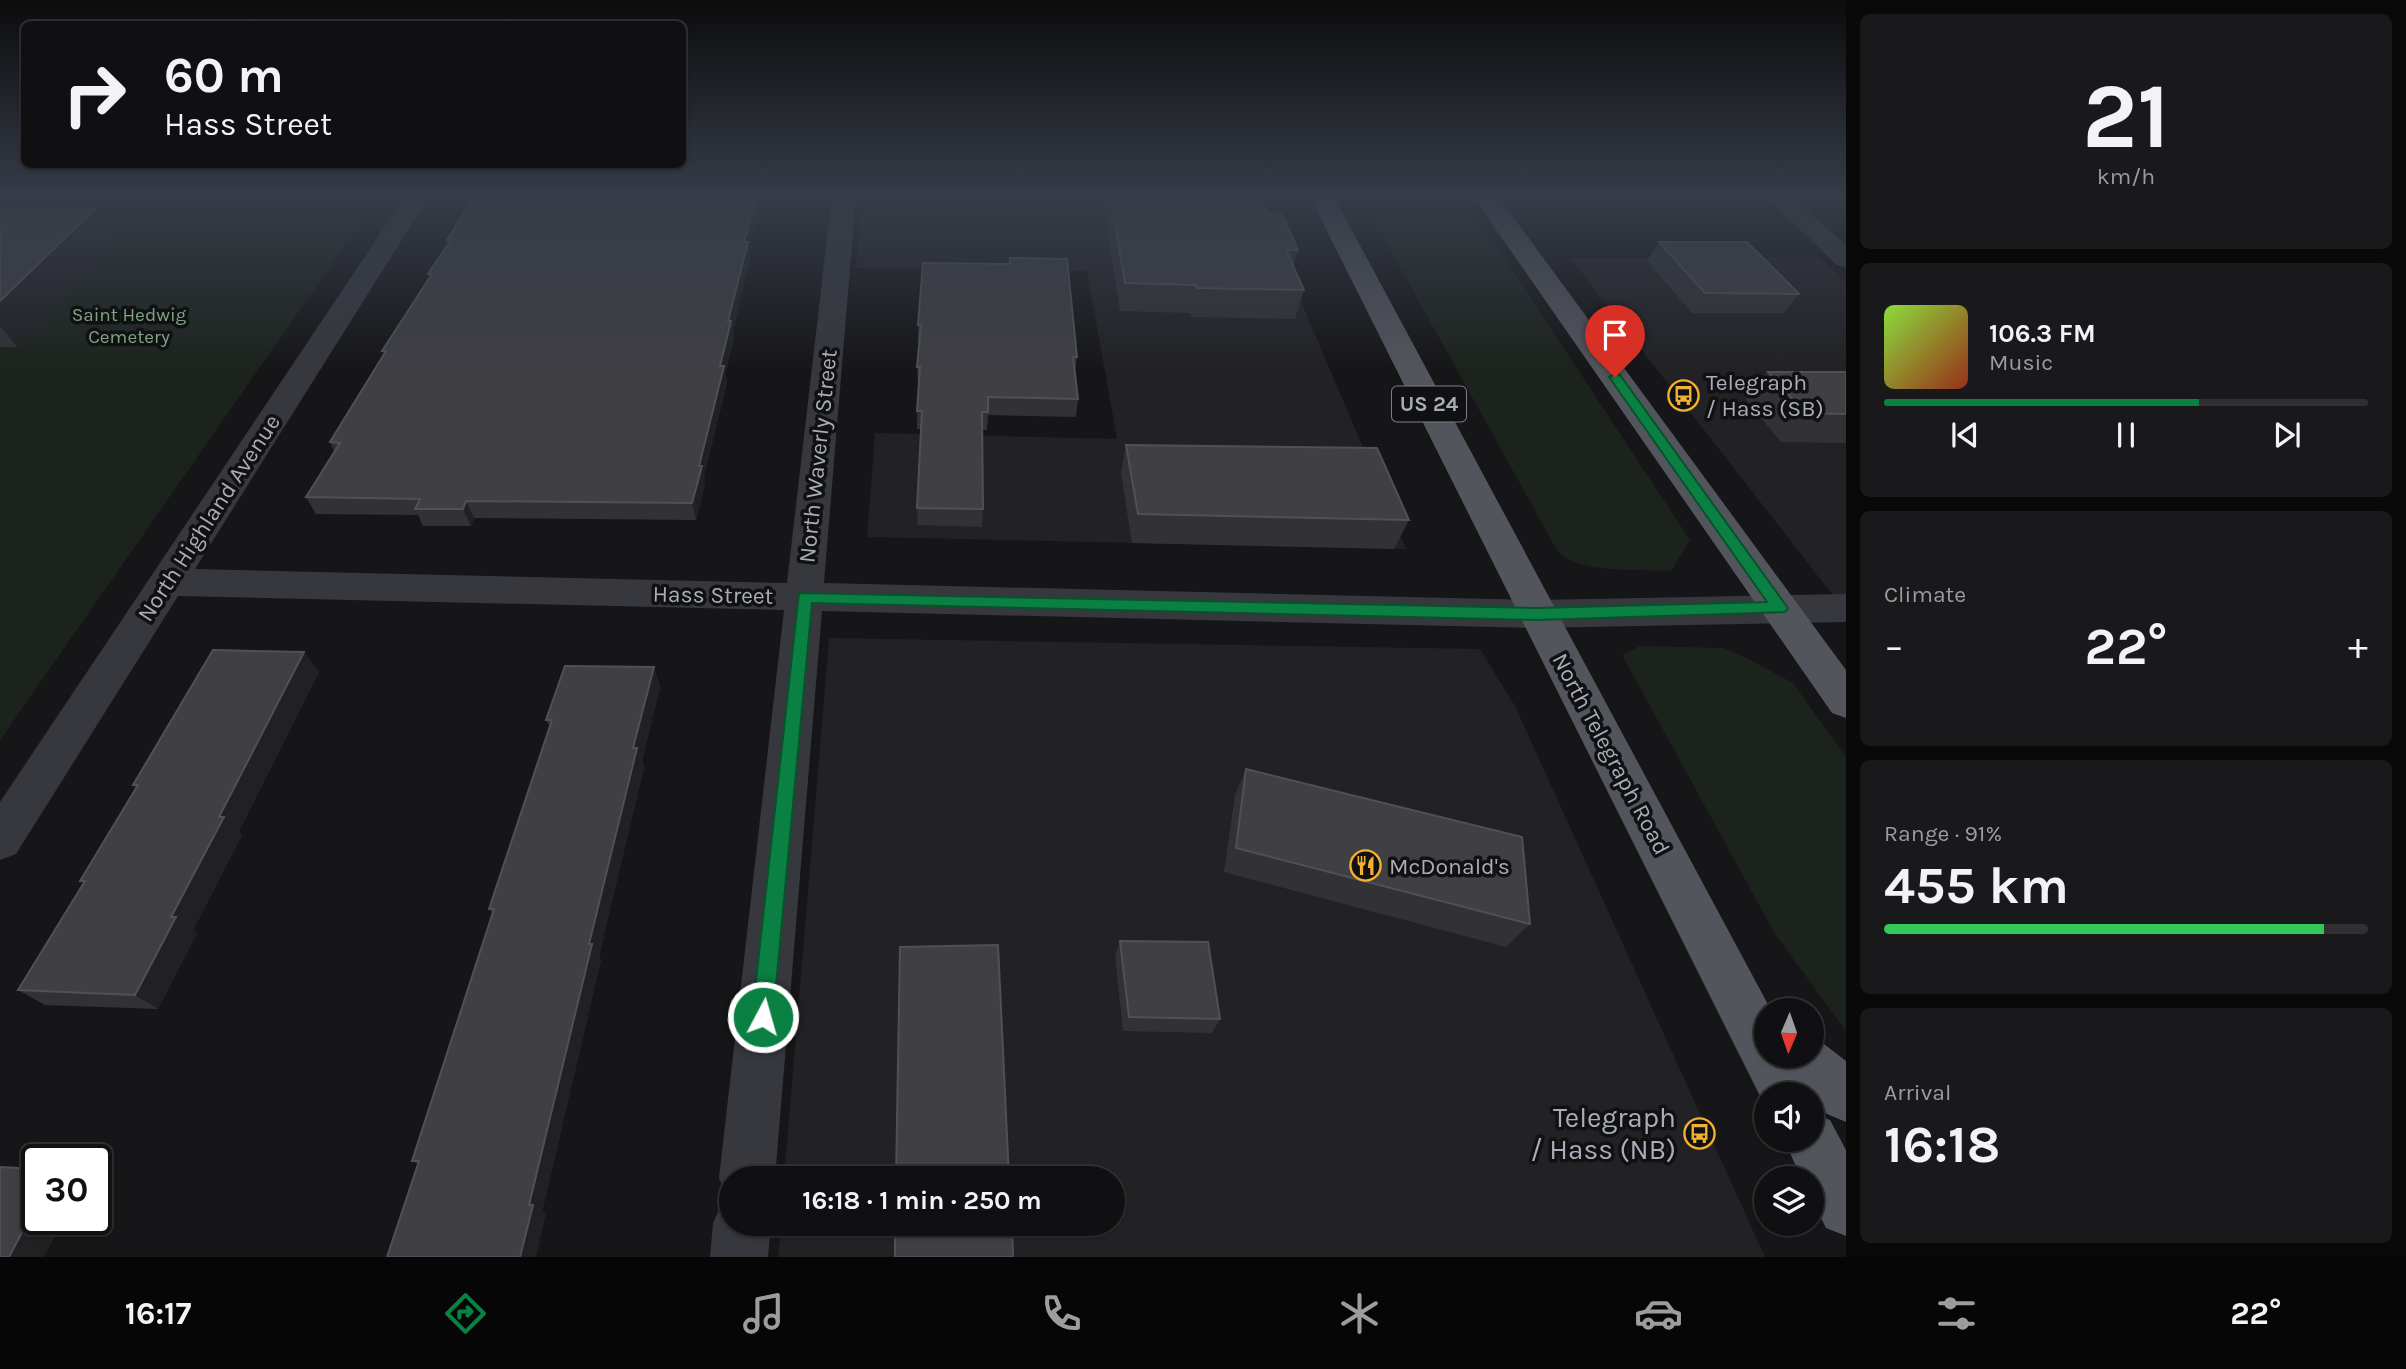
<!DOCTYPE html>
<meta charset="utf-8">
<style>
:root{--surface:#101012;--page:#19191b;--text:#f1f3f6;--muted:#9c9d9f;--line:#303032;--accent:#0b8043}
body{margin:0;font-family:Karla,sans-serif;background:var(--page);color:var(--text);height:100vh;display:flex;flex-direction:column;font-size:26px;white-space:nowrap}
*{box-sizing:border-box;margin:0}
p{font-size:23px;color:var(--muted)}
.icon{flex:none;width:38px;height:38px;fill:none;stroke:currentColor;stroke-width:2;stroke-linecap:round;stroke-linejoin:round}
.map{position:relative;flex:1;overflow:hidden}
.sheet{display:flex;flex-direction:column;gap:14px;padding:14px;background:#09090a;width:560px}
.sheet>*{flex:none}
.hud{position:absolute;left:21px;top:21px;width:665px;height:147px;border-radius:10px;box-shadow:0 2px 5px #0004,0 0 0 2px var(--line);background:#101012;color:var(--text);overflow:hidden}
.needle{width:46px;rotate:182deg}
.tools{position:absolute;left:1754px;top:998px;display:grid;gap:14px}
.tools a{display:grid;place-items:center;width:70px;height:70px;border-radius:50%;background:var(--surface);box-shadow:0 2px 5px #0004,0 0 0 2px var(--line);font-size:35px}
.speed{position:absolute;left:21px;top:1144px;display:flex;gap:14px;font-size:35px;font-weight:700;text-align:center}
.speed>*{display:grid;place-content:center;width:91px;height:91px;border-radius:50%;background:var(--surface);box-shadow:0 2px 5px #0004,0 0 0 2px var(--line);line-height:1}
.speed .limit{border:4px solid #111;border-radius:10px;background:#fff;color:#111}
.pin{position:absolute;display:grid;place-items:center;width:60px;height:60px;color:#fff;margin:-72px -30px;border-radius:50% 50% 50% 0;rotate:-45deg;box-shadow:0 0 7px #0007}
.pin .icon{rotate:45deg}
.me{position:absolute;width:77px;margin:-38px;rotate:6deg;stroke-linejoin:round;filter:drop-shadow(0 0 5px #0008)}
.turn{display:flex;align-items:center;gap:24px;height:147px;padding:0 28px;font-size:32px}
.turn .icon{width:91px;height:91px;stroke-width:2.5}
.turn b{display:block;font-size:49px;line-height:60px}
.big{font-size:52px;font-weight:700;line-height:1.1}
.sheet .card{flex:1;display:flex;flex-direction:column;justify-content:center;gap:10px;min-width:0;padding:0 24px;border-radius:10px;background:var(--page)}
.sheet .dial{align-items:center;gap:0}
.dial b{font-size:91px;line-height:1}
.song{display:flex;align-items:center;gap:21px}
.cover{width:84px;height:84px;border-radius:10px;background:linear-gradient(135deg,hsl(90 70% 55%),hsl(10 70% 35%))}
.played{height:7px;border-radius:4px;background:linear-gradient(90deg,var(--accent) 65%,var(--line) 65%)}
.keys{display:flex;justify-content:space-around;direction:ltr}
.heat{display:flex;justify-content:space-between;align-items:center;font-size:38px;direction:ltr}
.charge{height:10px;border-radius:5px;background:linear-gradient(90deg,#34c759 91%,var(--line) 0)}
.trip{position:absolute;left:719px;top:1166px;width:406px;height:70px;border-radius:35px;background:var(--surface);box-shadow:0 2px 5px #0004,0 0 0 2px var(--line);font-weight:700;line-height:70px;text-align:center}
.tab-bar{display:flex;height:112px;justify-content:space-around;align-items:center;background:#060607;color:var(--muted)}
.tab-bar .icon{width:49px;height:49px}
.tab-bar .selected{color:var(--accent)}
.tab-bar b{font-size:32px;color:var(--text)}
main{display:flex;flex:1;min-height:0}
.map>svg:first-child{display:block}
.built{fill:#222225}
.green{fill:#1c231d}
.lines{fill:none;stroke-linecap:round;stroke-linejoin:round}
.minor{fill:#37383d;fill-rule:evenodd}
.major{fill:#53555c;fill-rule:evenodd}
.wall{fill:#323236}
.shaded-wall{fill:#212124}
.building{fill:#3f3f44;stroke:#4f5156;stroke-width:2}
.route{fill:#0b8043;stroke:#07532c;stroke-width:2}
.labels{text-anchor:middle;dominant-baseline:central;stroke-width:7;stroke-linejoin:round;paint-order:stroke}
.far-park-label{font-size:19px;fill:#7fa381;stroke:#111113}
.shield{fill:#111113;stroke:#7b7e86;stroke-width:2}
.shield-label{font-size:21px;font-weight:bold;fill:#a8adb8}
.poi-label{font-size:23px;fill:#a8adb8;stroke:#111113;text-anchor:start}
.street-label{font-size:23px;fill:#a8adb8;stroke:#111113}
.near-poi-label{font-size:28px;fill:#a8adb8;stroke:#111113;text-anchor:end}
</style>
<main>
<div class="map">
<svg width="1846" height="1257" viewBox="0 0 1846 1257">
<rect width="100%" height="100%" fill="#161618"/>
<path class="built" d="M 862,195 L 1256,195 L 1406,549 L 867,537 L 875,433 L 1117,439 L 1087,271 L 856,268 Z
M 1819,257 L 1846,282 L 1846,612 L 1570,258 Z
M 829,638 L 1480,649 L 1515,706 L 1765,1257 L 778,1257 L 781,1223 L 1113,1223 L 1113,1178 L 784,1178 Z"/>
<path class="green" d="M 0,195 L 380,195 L 0,740 Z
M 1360,195 L 1450,195 L 1488,233 L 1690,540 L 1671,571 C 1640,569 1579,574 1558,552 Z
M 1640,646 L 1723,648 L 1741,655 L 1793,683 L 1846,757 L 1846,1031 L 1775,934 L 1622,655 Z"/>
<g class="lines">
<path class="minor" d="M 406,195 L 430,195 L 195,569 L 787,583 L 832,195 L 856,195 L 824,583 L 1537,600 L 1846,594 L 1846,622 L 1537,628 L 822,611 L 775,1178 L 732,1178 L 732,1223 L 771,1223 L 768,1257 L 710,1257 L 713,1223 L 722,1203 L 731,1199 L 727,1198 L 719,1178 L 784,610 L 178,596 L 16,854 L 0,860 L 0,802 Z
M 1764,195 L 1790,195 L 1846,245 L 1846,267 L 1837,265 Z"/>
<path class="major" d="M 1309,195 L 1333,195 L 1771,1010 L 1766,1010 L 1766,1055 L 1811,1055 L 1811,1034 L 1846,1061 L 1846,1122 L 1827,1114 L 1811,1100 L 1811,1094 L 1766,1094 L 1766,1108 Z
M 1472,195 L 1497,195 L 1846,670 L 1846,718 L 1832,713 Z
M 1811,1112 L 1830,1120 L 1846,1150 L 1846,1236 L 1826,1228 L 1811,1198 L 1811,1178 L 1801,1178 L 1784,1139 L 1811,1139 Z"/>
</g>
<path class="wall" d="M 475,195 L 762,195 L 749,249 L 750,259 L 733,331 L 734,338 L 725,374 L 727,383 L 704,476 L 705,483 L 696,520 L 474,518 L 471,526 L 423,526 L 418,515 L 316,514 L 306,497 L 334,451 L 330,442 L 384,354 L 382,351 L 430,278 L 428,274 L 448,244 L 447,240 Z
M 1102,195 L 1260,195 L 1268,213 L 1298,250 L 1293,267 L 1304,290 L 1295,319 L 1191,317 L 1190,313 L 1120,311 Z
M 0,208 L 96,208 L 118,242 L 17,347 L 0,347 Z
M 1659,242 L 1799,294 L 1784,313 L 1692,313 L 1647,261 Z
M 1010,258 L 1077,357 L 1075,374 L 1078,399 L 1076,417 L 988,415 L 987,430 L 982,430 L 983,509 L 982,527 L 917,525 L 921,429 L 917,429 L 917,411 L 919,384 L 918,384 L 917,367 L 919,343 L 918,343 L 918,325 L 1009,264 Z
M 1768,372 L 1846,372 L 1846,443 L 1781,442 L 1746,400 Z
M 1126,445 L 1409,520 L 1394,549 L 1132,543 L 1121,473 Z
M 304,652 L 319,672 L 239,831 L 242,835 L 193,930 L 197,933 L 158,1009 L 45,1005 L 18,990 L 83,883 L 80,881 L 136,788 L 133,785 Z
M 654,667 L 660,687 L 642,760 L 644,767 L 599,956 L 601,960 L 542,1212 L 546,1214 L 418,1164 L 412,1161 L 493,913 L 489,909 L 550,727 L 546,720 Z
M 1246,769 L 1530,924 L 1506,947 L 1224,872 L 1235,795 Z
M 1120,941 L 1220,1019 L 1212,1033 L 1123,1031 L 1115,956 Z"/>
<path class="shaded-wall" d="M 756,195 L 762,195 L 749,249 L 750,259 L 733,331 L 734,338 L 725,374 L 727,383 L 704,476 L 705,483 L 696,520 L 692,503 L 699,466 L 744,242 Z
M 96,208 L 118,242 L 17,347 L 0,326 L 0,301 Z
M 466,501 L 474,518 L 471,526 L 463,509 Z
M 304,652 L 319,672 L 239,831 L 242,835 L 193,930 L 197,933 L 158,1009 L 135,995 L 171,917 L 219,817 Z
M 654,667 L 660,687 L 642,760 L 644,767 L 599,956 L 601,960 L 542,1212 L 546,1214 L 536,1257 L 520,1257 L 529,1205 L 633,748 Z
M 37,1204 L 37,1220 L 63,1220 L 44,1257 L 9,1257 Z"/>
<path class="building" d="M 475,195 L 756,195 L 744,242 L 748,242 L 728,321 L 731,321 L 720,366 L 724,366 L 699,466 L 702,466 L 692,503 L 466,501 L 463,509 L 415,509 L 420,499 L 306,497 L 340,443 L 330,442 L 386,351 L 382,351 L 432,274 L 428,274 L 450,241 L 447,240 Z
M 1110,195 L 1260,195 L 1268,213 L 1282,214 L 1298,250 L 1286,250 L 1304,290 L 1197,288 L 1196,285 L 1125,283 Z
M 0,208 L 96,208 L 0,301 Z
M 1659,242 L 1747,242 L 1799,294 L 1705,293 Z
M 1010,258 L 1067,259 L 1077,357 L 1073,357 L 1078,399 L 988,397 L 988,412 L 982,412 L 983,509 L 917,508 L 922,411 L 917,411 L 920,367 L 917,367 L 921,325 L 918,325 L 923,263 L 1010,264 Z
M 1768,372 L 1846,372 L 1846,414 L 1805,413 Z
M 1126,445 L 1377,448 L 1409,520 L 1138,514 Z
M 213,650 L 304,652 L 219,817 L 224,817 L 171,917 L 176,917 L 135,995 L 18,990 L 85,881 L 80,881 L 138,785 L 133,785 Z
M 565,666 L 654,667 L 633,748 L 637,748 L 589,944 L 592,944 L 529,1205 L 533,1205 L 520,1257 L 387,1257 L 419,1161 L 412,1161 L 494,909 L 489,909 L 552,720 L 546,720 Z
M 1246,769 L 1522,837 L 1530,924 L 1236,848 Z
M 1120,941 L 1208,942 L 1220,1019 L 1129,1017 Z
M 998,945 L 1009,1178 L 896,1178 L 900,947 Z
M 0,1167 L 37,1169 L 37,1204 L 9,1257 L 0,1257 Z
M 895,1223 L 1012,1223 L 1013,1257 L 895,1257 Z"/>
<linearGradient id="sky" x2="0" y2="1"><stop stop-color="#0c0c0d"/><stop offset="0.53" stop-color="#363c48"/><stop offset="1" stop-color="#363c48" stop-opacity="0"/></linearGradient>
<rect width="1846" height="371" fill="url(#sky)"/>
<path class="route" d="M 1615,374 L 1620,375 L 1785,604 L 1788,608 L 1785,612 L 1537,620 L 812,603 L 773,1017 L 770,1025 L 763,1028 L 755,1025 L 752,1017 L 799,593 L 1537,608 L 1767,602 L 1609,377 Z"/>
<defs>
<symbol id="bus-ring" viewBox="-11 -11 22 22"><circle r="9.5" fill="#111113" stroke="#f2b134" stroke-width="1.5"/><path d="M-5-6H5V4H4V6H2V4H-2V6H-4V4H-5ZM-3.5-4V0h7V-4ZM-3.5 1.2v1.5H-2V1.2ZM2 1.2v1.5H3.5V1.2Z" fill="#f2b134"/></symbol>
<symbol id="restaurant-ring" viewBox="-11 -11 22 22"><circle r="9.5" fill="#111113" stroke="#f2b134" stroke-width="1.5"/><path d="M-5-6h1v4h1v-4h1v4h1v-4h1v5L-1.5 .5V6h-2V.5L-5-1ZM5-6V6H3V1.5H1.5Q1.5-4 5-6Z" fill="#f2b134"/></symbol>
</defs>
<g fill-rule="evenodd">
<use href="#bus-ring" x="1666" y="378" width="35" height="35"/>
<use href="#restaurant-ring" x="1348" y="848" width="35" height="35"/>
<use href="#bus-ring" x="1682" y="1116" width="35" height="35"/>
</g>
<g class="labels">
<g class="far-park-label">
<text x="129" y="315">Saint Hedwig<tspan x="129" dy="22">Cemetery</tspan></text>
</g>
<rect class="shield" x="1392" y="386.5" width="74" height="35" rx="5"/>
<g class="shield-label">
<text x="1429" y="404">US 24</text>
</g>
<g class="poi-label">
<text x="1706" y="382">Telegraph<tspan x="1706" dy="26">/ Hass (SB)</tspan></text>
<text x="1389" y="866">McDonald's</text>
</g>
<g class="street-label">
<text transform="translate(818 456) rotate(-84)">North Waverly Street</text>
<text transform="translate(209 518) rotate(-57)">North Highland Avenue</text>
<text transform="translate(713 595) rotate(1)">Hass Street</text>
<text transform="translate(1611 754) rotate(62)">North Telegraph Road</text>
</g>
<g class="near-poi-label">
<text x="1676" y="1117">Telegraph<tspan x="1676" dy="32">/ Hass (NB)</tspan></text>
</g>
</g>
</svg>
<div class="tools">
<a><svg class="needle" viewBox="-14 -14 28 28"><path d="M0-13l5 13h-10z" fill="#e53935"/><path d="M0 13l5-13h-10z" fill="#9c9d9f"/></svg></a>
<a><svg class="icon" aria-label="sound" viewBox="0 0 24 24"><path d="M4 9h4l5-4v14l-5-4H4zM17 9q2 3 0 6"/></svg></a>
<a><svg class="icon" aria-label="layers" viewBox="0 0 24 24"><path d="M12 4l9 5-9 5-9-5zM3 14l9 5 9-5"/></svg></a>
</div>
<div class="speed"><div class="limit">30</div></div>
<div class="pin" style="left:1615px;top:377px;background:#d93025"><svg class="icon" aria-label="arrive" viewBox="0 0 24 24"><path d="M6 21V4h12l-3 4 3 4H6"/></svg></div>
<svg class="me" style="left:763px;top:1017px" viewBox="-20 -20 40 40"><circle r="17" fill="#0b8043" stroke="#fff" stroke-width="3"/><path d="M0-11L8 9 0 5-8 9z" fill="#fff"/></svg>
<div class="trip">16:18 · 1 min · 250 m</div>
<div class="hud">
<div class="turn"><svg class="icon" aria-label="right" viewBox="0 0 24 24"><path d="M7 20v-9h11M14 6l5 5-5 5"/></svg><div><b>60 m</b>Hass Street</div></div>
</div>
</div>
<section class="sheet">
<div class="card dial"><b>21</b><p>km/h</p></div>
<div class="card">
<div class="song"><i class="cover"></i><div><b>106.3 FM</b><p>Music</p></div></div>
<div class="played"></div>
<div class="keys"><svg class="icon" aria-label="previous" viewBox="0 0 24 24"><path d="M18 5L8 12l10 7zM5 5v14"/></svg><svg class="icon" aria-label="pause" viewBox="0 0 24 24"><path d="M8 5v14M16 5v14"/></svg><svg class="icon" aria-label="next" viewBox="0 0 24 24"><path d="M6 5l10 7-10 7zM19 5v14"/></svg></div>
</div>
<div class="card"><p>Climate</p>
<div class="heat"><a>−</a><b class="big">22°</b><a>+</a></div>
</div>
<div class="card"><p>Range · 91%</p><b class="big">455 km</b><div class="charge"></div></div>
<div class="card"><p>Arrival</p><b class="big">16:18</b></div>
</section>
</main>
<nav class="tab-bar">
<b>16:17</b>
<svg class="icon selected" aria-label="directions" viewBox="0 0 24 24"><path d="M12 3l9 9-9 9-9-9zM9 14v-3h6M13 9l2 2-2 2"/></svg>
<svg class="icon" aria-label="music" viewBox="0 0 24 24"><path d="M9 18V5l10-2v13"/><circle cx="6" cy="18" r="3"/><circle cx="16" cy="16" r="3"/></svg>
<svg class="icon" aria-label="phone" viewBox="0 0 24 24"><path d="M5 4h4l2 5-3 2q2 4 5 5l2-3 5 2v4C11 20 4 13 5 4z"/></svg>
<svg class="icon" aria-label="climate" viewBox="0 0 24 24"><path d="M12 3v18M4 7l16 10M4 17L20 7"/></svg>
<svg class="icon" aria-label="car" viewBox="0 0 24 24"><path d="M5 17H2v-5l4-1 3-4h7l3 4 3 1v5h-3M9 17h6M6 11h13"/><circle cx="7" cy="17" r="2"/><circle cx="17" cy="17" r="2"/></svg>
<svg class="icon" aria-label="filters" viewBox="0 0 24 24"><path d="M4 7h16M4 17h16"/><circle cx="9" cy="7" r="2"/><circle cx="15" cy="17" r="2"/></svg>
<b>22°</b>
</nav>
